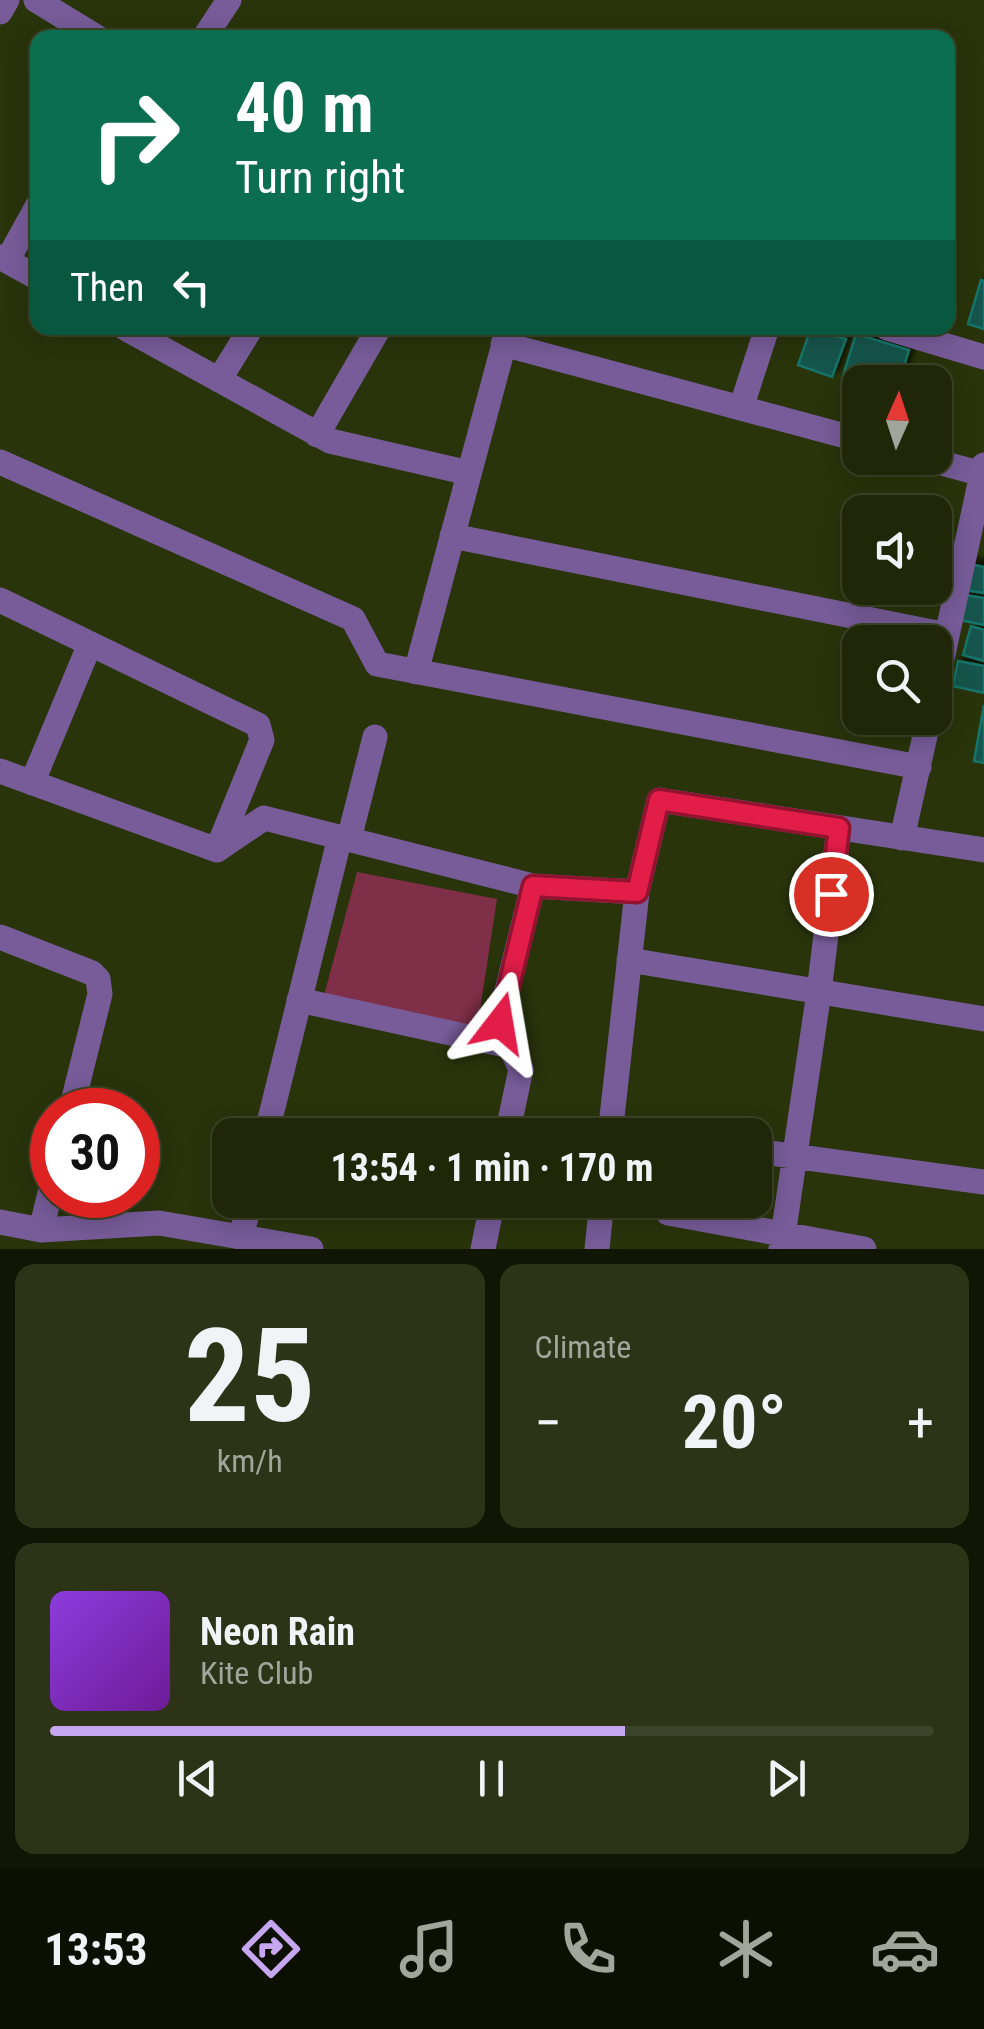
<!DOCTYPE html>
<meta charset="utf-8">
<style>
:root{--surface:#1f2708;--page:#2c3316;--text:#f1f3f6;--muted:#a1a59c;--line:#3c4429;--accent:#c6a6f0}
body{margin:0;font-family:"Roboto Condensed",sans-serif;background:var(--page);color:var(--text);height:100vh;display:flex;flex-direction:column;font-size:38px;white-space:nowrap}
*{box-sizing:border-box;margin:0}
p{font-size:32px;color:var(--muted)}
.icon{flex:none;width:55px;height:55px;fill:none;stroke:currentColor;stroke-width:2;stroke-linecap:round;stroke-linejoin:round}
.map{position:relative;height:1249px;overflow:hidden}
.sheet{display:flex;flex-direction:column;gap:15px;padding:15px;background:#111504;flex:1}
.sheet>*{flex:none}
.guide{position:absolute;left:30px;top:30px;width:925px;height:305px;border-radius:20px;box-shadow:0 5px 25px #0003,0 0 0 2px var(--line);background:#0b6e4f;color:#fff;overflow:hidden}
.needle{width:65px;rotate:3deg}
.buttons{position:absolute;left:842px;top:365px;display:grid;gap:20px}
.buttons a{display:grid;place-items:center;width:110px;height:110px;border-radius:20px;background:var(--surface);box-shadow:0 5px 25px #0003,0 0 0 2px var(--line);font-size:50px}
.speed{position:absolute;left:30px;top:1088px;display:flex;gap:20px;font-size:50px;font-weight:700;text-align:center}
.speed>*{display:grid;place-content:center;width:130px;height:130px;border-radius:50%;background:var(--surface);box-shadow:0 5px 25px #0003,0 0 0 2px var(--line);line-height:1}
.speed .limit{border:15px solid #d22;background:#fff;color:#111}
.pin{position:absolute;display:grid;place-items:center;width:85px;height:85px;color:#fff;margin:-42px;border:5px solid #fff;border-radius:50%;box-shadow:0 2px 10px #0007}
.me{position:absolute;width:110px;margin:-55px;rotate:14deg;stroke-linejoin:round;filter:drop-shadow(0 0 8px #0008)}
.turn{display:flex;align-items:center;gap:35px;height:210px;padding:0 40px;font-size:45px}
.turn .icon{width:130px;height:130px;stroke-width:2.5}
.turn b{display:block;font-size:70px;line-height:85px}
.then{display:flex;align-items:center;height:95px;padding:0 40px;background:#0003;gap:20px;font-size:38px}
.big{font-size:75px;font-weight:700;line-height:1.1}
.sheet .card{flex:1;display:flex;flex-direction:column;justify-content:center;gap:15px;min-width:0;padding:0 35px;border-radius:20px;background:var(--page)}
.sheet .dial{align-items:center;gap:0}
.dial b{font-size:130px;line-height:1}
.song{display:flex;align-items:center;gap:30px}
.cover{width:120px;height:120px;border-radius:15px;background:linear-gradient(135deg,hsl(270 70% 55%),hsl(280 70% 35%))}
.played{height:10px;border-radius:5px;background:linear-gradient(90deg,var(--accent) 65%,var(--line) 65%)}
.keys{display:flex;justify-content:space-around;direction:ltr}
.heat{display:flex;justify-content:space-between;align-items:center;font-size:55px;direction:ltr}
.sheet .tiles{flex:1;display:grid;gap:15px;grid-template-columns:1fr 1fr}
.card:last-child{grid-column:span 2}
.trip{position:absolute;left:212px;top:1118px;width:560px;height:100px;border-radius:20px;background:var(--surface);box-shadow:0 5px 25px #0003,0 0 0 2px var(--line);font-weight:700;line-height:100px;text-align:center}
.tabs{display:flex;height:160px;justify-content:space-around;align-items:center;background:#0c1003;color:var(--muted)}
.tabs .icon{width:70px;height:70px}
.tabs .on{color:var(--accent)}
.tabs b{font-size:45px;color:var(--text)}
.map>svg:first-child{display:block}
.green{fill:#802f49}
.building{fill:#14544c;stroke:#16756b;stroke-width:2.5;filter:url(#shadow)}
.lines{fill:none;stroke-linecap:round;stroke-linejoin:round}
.street{stroke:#775c99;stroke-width:25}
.route-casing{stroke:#92132f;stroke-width:25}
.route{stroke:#e11d48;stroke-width:18}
</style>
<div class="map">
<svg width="984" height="1249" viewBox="0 0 984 1249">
<defs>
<filter id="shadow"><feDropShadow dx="6" dy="-6" stdDeviation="2.5" flood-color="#0009"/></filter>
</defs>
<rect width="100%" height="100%" fill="#29340b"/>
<path class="green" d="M 357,872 L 497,899 L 476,1036 L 322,1003 Z"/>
<path class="building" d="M 981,280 L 984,281 L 984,329 L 968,324 Z
M 811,328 L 846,339 L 832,377 L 798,365 Z
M 856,334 L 909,350 L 899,382 L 860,385 L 842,379 Z
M 969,564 L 984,567 L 984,593 L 965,590 Z
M 965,595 L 984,598 L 984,625 L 960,620 Z
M 971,626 L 984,630 L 984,661 L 963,655 Z
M 958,661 L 984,666 L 984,693 L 953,686 Z
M 984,705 L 984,763 L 974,761 Z"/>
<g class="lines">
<path class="street" d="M 36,0 L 98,38
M 0,12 L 7,0
M 204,38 L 229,0
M 0,257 L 38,278
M 7,261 L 38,205
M 125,328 L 330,441 L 469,473
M 887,328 L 984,357
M 503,344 L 860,440
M 219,380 L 251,328
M 741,408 L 767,328
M 317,435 L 379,328
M 923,458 L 982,474
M 0,462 L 353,619 L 377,664 L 919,767
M 452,536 L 947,635
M 0,600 L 258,725 L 262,740 L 217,850
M 416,672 L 508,329
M 935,691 L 984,465
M 0,771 L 217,850 L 264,818 L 533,886 L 499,1023 L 521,1069 L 507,1135
M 32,783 L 90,644
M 902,838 L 929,718
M 349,839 L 375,737
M 533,886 L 637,892 L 659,800 L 984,850
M 0,937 L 92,973 L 98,979 L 100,994 L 71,1110
M 629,960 L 984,1019
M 299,1000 L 510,1046
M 266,1135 L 340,837
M 610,1135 L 637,892
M 755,1151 L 984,1182
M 668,1213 L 864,1249
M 0,1222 L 41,1230 L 159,1223 L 311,1249
M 41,1230 L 52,1185
M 241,1238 L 250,1200
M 483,1249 L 493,1200
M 597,1249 L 602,1200
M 781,1249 L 819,992 L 839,828"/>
</g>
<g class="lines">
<defs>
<path id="route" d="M 500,1023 L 533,886 L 637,892 L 659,800 L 839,828 L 831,894"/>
</defs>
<use href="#route" class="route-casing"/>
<use href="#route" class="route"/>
</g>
</svg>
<div class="buttons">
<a><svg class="needle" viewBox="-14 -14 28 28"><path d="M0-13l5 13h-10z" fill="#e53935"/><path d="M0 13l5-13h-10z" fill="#a1a59c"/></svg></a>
<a><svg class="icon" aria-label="sound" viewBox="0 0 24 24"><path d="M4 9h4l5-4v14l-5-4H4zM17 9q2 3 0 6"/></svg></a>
<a><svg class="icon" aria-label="search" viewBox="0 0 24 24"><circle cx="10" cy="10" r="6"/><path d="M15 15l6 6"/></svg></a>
</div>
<div class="speed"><div class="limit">30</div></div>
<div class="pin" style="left:831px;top:894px;background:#d93025"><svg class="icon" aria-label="arrive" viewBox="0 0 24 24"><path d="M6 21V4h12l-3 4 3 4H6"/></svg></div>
<svg class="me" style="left:500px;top:1023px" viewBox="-20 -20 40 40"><path d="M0-17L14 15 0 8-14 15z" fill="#e11d48" stroke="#fff" stroke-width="4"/></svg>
<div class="trip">13:54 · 1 min · 170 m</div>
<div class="guide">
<div class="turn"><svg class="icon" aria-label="right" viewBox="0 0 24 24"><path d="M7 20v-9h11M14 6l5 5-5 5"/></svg><div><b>40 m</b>Turn right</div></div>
<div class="then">Then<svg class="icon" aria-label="left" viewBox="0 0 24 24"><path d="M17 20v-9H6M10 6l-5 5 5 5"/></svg></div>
</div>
</div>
<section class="sheet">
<div class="tiles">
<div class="card dial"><b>25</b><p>km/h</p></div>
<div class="card"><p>Climate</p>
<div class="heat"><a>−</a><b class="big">20°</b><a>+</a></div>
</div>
<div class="card">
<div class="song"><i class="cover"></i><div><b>Neon Rain</b><p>Kite Club</p></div></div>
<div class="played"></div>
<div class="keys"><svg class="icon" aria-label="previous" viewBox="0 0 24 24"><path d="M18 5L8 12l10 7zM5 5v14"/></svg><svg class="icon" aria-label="pause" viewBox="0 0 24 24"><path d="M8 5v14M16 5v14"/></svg><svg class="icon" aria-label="next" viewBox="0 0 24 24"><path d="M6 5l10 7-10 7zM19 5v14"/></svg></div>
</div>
</div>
</section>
<nav class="tabs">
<b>13:53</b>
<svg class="icon on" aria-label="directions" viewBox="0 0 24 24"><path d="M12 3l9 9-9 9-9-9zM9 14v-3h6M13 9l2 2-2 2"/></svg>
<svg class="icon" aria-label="music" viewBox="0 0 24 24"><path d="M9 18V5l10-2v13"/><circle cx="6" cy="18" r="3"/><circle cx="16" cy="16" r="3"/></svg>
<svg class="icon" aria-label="phone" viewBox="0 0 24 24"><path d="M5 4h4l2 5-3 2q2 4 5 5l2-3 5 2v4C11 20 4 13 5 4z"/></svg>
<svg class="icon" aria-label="climate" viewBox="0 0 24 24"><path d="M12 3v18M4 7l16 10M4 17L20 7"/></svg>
<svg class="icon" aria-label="car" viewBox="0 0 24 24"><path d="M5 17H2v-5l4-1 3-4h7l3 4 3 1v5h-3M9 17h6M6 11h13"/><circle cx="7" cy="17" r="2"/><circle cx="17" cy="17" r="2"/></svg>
</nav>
